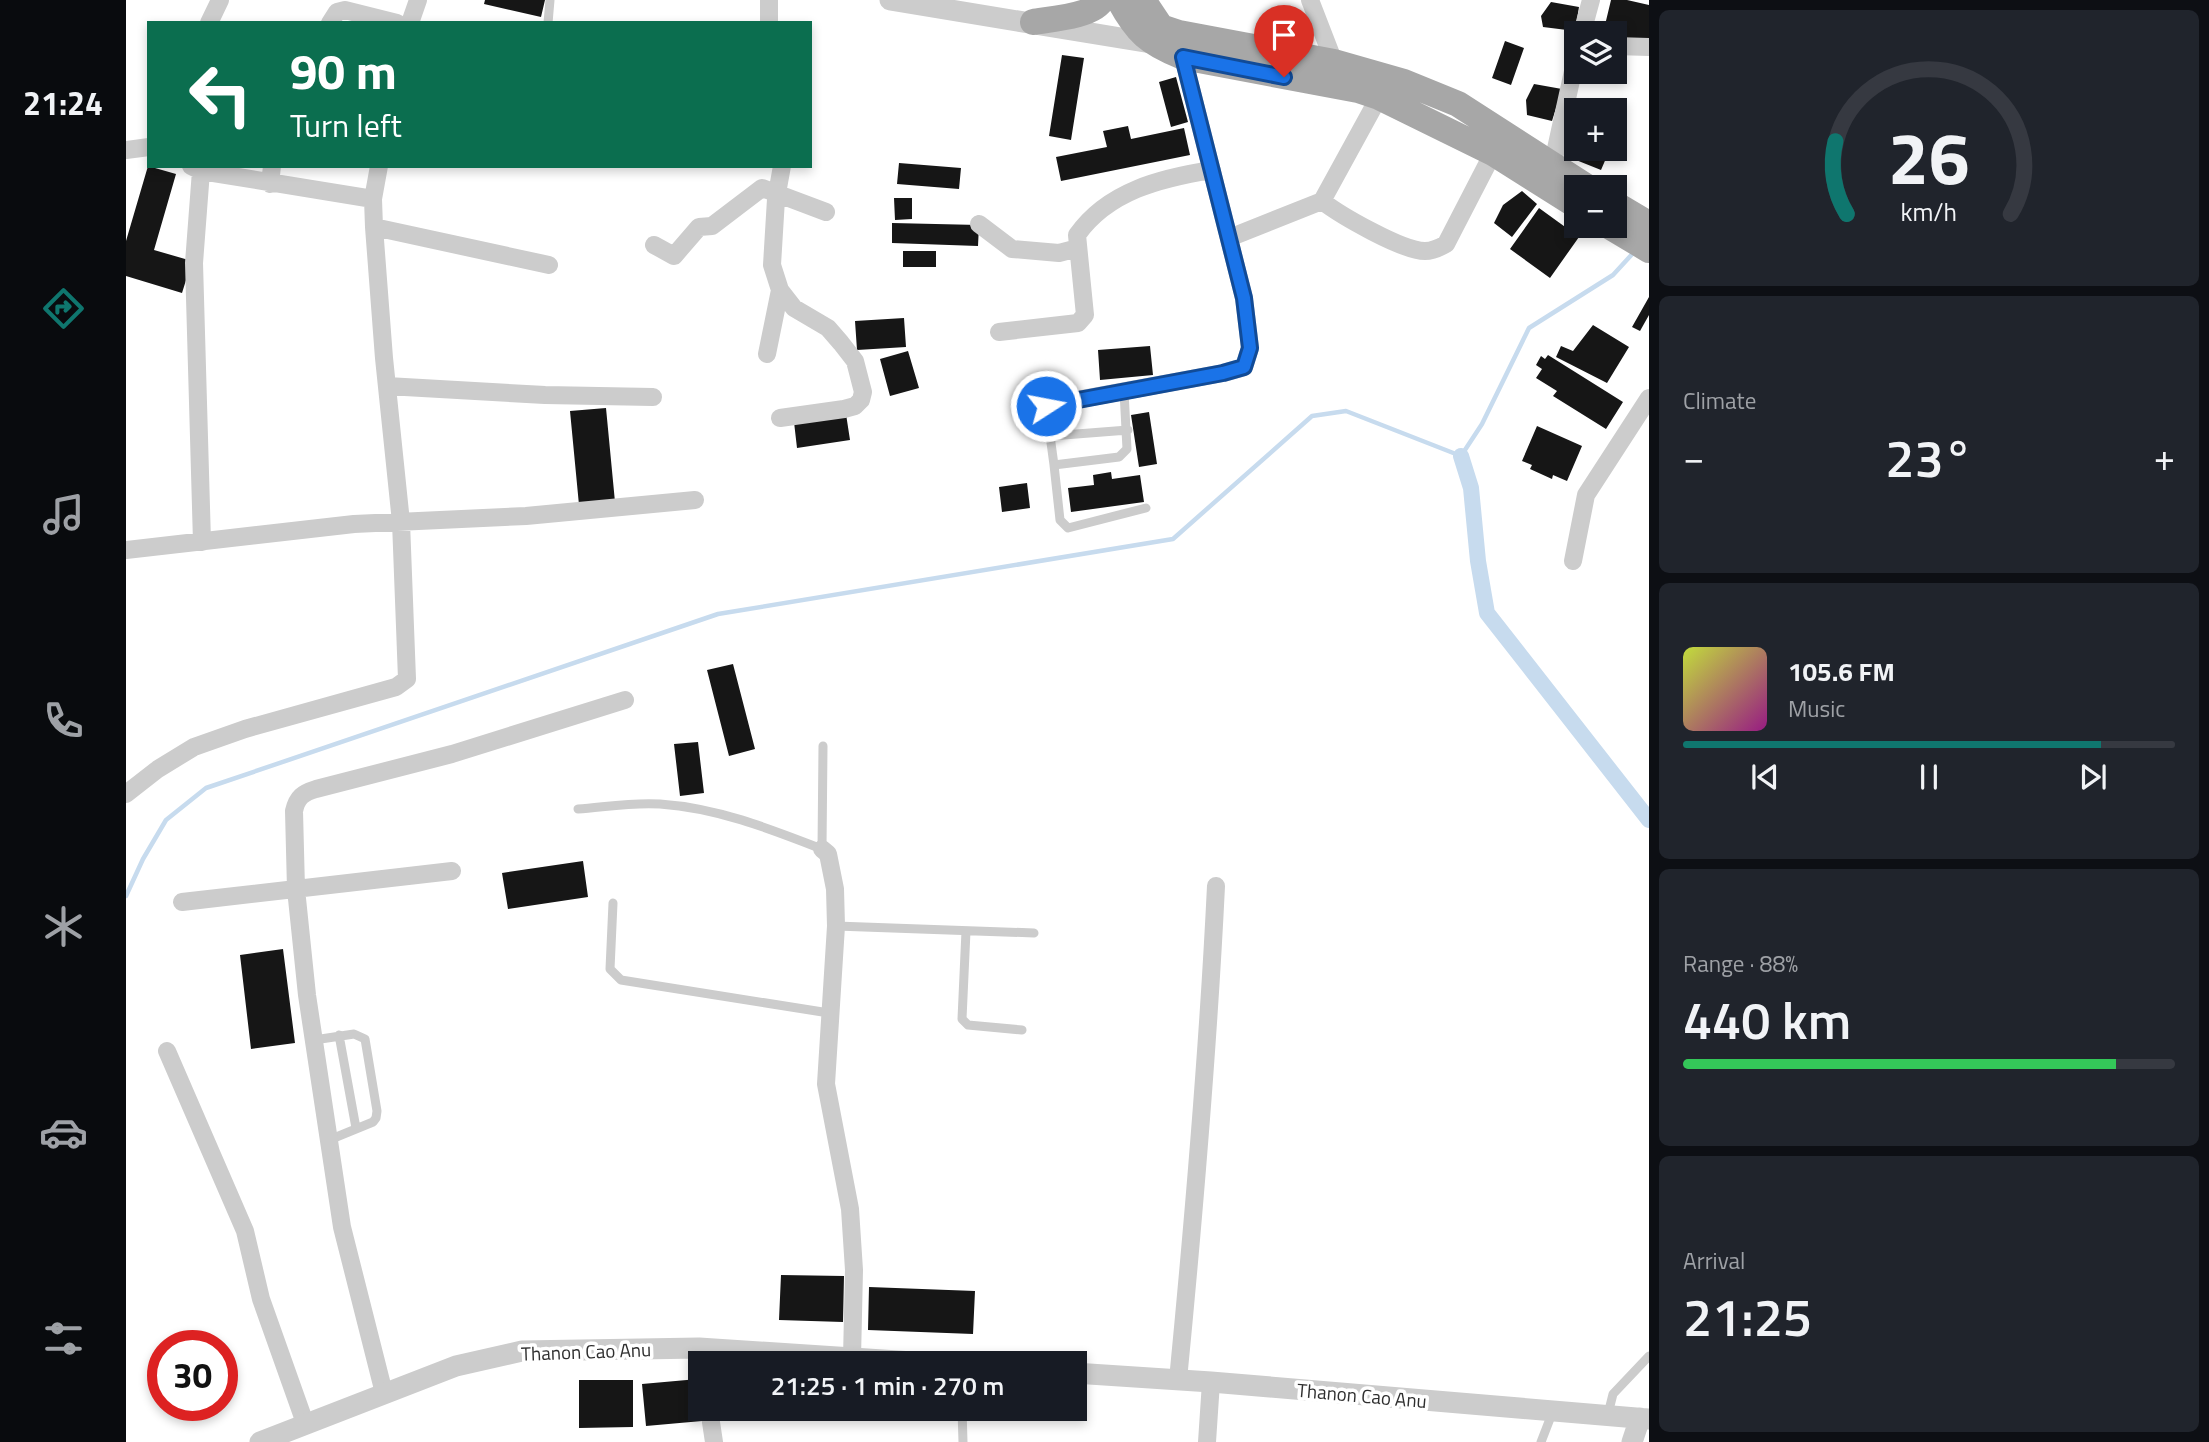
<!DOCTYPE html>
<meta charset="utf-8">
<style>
:root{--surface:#171b24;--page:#20242c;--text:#f1f3f6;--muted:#9ea1a6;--line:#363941;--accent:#0f766e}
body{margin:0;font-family:"Titillium Web",sans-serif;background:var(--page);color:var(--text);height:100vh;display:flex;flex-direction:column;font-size:26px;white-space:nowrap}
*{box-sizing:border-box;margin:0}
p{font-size:23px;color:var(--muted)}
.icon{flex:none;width:38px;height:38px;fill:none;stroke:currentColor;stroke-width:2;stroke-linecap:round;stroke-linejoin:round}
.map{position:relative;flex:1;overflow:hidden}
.details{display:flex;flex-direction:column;gap:10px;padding:10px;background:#0d0f14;width:560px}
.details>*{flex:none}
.hud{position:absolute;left:21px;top:21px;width:665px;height:147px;border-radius:0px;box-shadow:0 4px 10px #0003;background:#0b6e4f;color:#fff;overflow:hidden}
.controls{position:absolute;left:1438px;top:21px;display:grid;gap:14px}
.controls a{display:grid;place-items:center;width:63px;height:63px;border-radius:0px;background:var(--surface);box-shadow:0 4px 10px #0003;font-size:35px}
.speed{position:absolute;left:21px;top:1330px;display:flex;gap:14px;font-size:35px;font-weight:700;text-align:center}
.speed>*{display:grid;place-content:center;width:91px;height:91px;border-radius:50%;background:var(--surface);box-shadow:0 4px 10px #0003;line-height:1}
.speed .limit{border:10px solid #d22;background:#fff;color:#111}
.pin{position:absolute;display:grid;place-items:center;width:60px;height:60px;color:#fff;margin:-72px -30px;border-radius:50% 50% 50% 0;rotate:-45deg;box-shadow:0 0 7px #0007}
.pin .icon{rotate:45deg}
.me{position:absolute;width:77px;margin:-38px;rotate:79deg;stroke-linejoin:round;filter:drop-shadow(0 0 5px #0008)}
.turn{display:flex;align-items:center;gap:24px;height:147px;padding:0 28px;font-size:32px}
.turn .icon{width:91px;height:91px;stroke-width:2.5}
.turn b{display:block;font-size:49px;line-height:60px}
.big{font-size:52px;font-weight:600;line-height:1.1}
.details .widget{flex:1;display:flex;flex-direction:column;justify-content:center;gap:10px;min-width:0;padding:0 24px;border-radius:10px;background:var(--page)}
.details .dial{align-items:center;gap:0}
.dial svg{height:182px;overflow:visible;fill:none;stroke:var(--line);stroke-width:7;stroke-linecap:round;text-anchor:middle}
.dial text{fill:var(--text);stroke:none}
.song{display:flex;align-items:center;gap:21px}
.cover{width:84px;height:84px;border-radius:10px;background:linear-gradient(135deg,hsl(70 70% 55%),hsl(310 70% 35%))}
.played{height:7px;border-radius:4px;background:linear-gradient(90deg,var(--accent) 85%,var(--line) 85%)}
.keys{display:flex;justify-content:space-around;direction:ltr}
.heat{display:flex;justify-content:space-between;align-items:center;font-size:38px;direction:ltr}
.charge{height:10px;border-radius:5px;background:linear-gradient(90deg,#34c759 88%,var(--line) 0)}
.trip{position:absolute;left:562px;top:1351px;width:399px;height:70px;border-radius:0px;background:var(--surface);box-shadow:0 4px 10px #0003;font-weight:600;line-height:70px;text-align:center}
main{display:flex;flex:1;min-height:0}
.dock{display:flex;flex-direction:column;width:126px;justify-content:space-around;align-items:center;background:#090b0e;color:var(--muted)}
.dock .icon{width:49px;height:49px}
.dock .selected{color:var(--accent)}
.dock b{font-size:32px;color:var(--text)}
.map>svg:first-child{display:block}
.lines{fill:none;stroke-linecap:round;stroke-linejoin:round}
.stream{stroke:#c7dbee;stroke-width:4.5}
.canal{stroke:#c7dbee;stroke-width:16}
.building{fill:#161616}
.service{stroke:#ccc;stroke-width:9}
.minor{stroke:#ccc;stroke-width:18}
.tertiary{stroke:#ccc;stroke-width:21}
.primary{stroke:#a7a7a7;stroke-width:26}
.route-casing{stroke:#114b97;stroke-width:18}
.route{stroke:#1a73e8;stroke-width:12}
.labels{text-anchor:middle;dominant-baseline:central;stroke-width:7;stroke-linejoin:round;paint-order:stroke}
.street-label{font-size:19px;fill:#2f2f2f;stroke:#fff}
</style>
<main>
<nav class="dock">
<b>21:24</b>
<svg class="icon selected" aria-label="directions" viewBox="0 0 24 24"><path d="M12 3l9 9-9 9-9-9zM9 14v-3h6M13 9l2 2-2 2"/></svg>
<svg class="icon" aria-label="music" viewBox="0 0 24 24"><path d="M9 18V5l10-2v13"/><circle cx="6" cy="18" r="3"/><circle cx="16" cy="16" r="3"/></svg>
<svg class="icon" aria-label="phone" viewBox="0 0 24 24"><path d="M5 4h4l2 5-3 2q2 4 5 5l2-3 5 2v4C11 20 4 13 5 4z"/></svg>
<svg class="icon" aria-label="climate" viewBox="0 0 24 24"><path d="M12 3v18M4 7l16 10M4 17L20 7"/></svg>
<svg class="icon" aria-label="car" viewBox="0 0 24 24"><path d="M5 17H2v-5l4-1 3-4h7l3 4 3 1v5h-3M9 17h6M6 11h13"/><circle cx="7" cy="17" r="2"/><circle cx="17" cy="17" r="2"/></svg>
<svg class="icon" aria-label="filters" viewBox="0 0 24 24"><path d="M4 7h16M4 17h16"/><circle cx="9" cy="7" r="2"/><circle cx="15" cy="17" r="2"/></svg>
</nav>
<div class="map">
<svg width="1523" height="1442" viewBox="0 0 1523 1442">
<rect width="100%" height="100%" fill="#fff"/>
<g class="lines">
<path class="stream" d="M 0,896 L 17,859 L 40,820 L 80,788 L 592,614 L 1047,539 L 1186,416 L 1220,411 L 1335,456 L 1356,424 L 1403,328 L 1487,275 L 1509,251"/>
<path class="canal" d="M 1335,456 L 1345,488 L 1352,561 L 1361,613 L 1523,820"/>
</g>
<path class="building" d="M 359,0 L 419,0 L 415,17 L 358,4 Z
M 1485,0 L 1501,0 L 1523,5 L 1523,45 L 1483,33 L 1485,26 L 1479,25 Z
M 1425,2 L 1453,7 L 1449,31 L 1417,27 L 1415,16 Z
M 1379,41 L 1398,48 L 1385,85 L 1366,78 Z
M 936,55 L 958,58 L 945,140 L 923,136 Z
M 1050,77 L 1062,122 L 1045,127 L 1033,82 Z
M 1408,84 L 1436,89 L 1426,121 L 1401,115 L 1400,100 Z
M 1002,126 L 1005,139 L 1058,128 L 1064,155 L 935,181 L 930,157 L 981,147 L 977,131 Z
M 1455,149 L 1484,149 L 1475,170 L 1450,160 Z
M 773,163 L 835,168 L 833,189 L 771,184 Z
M 22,166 L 50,174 L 28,250 L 66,261 L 56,293 L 0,276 L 0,241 Z
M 1396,191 L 1411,204 L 1386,237 L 1368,223 L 1377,205 Z
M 768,198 L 786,198 L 786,219 L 769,220 Z
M 1413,208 L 1453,237 L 1424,278 L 1384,249 Z
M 766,223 L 853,225 L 852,246 L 766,243 Z
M 777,251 L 810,251 L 810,267 L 777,267 Z
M 1523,297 L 1523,315 L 1514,331 L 1506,327 Z
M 778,318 L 780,347 L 731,350 L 729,321 Z
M 1467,325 L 1503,347 L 1481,383 L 1430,357 L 1435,346 L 1447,351 Z
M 1024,346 L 1027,375 L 974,380 L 972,350 Z
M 782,351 L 793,388 L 764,396 L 754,359 Z
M 1422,355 L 1497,402 L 1480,429 L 1427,396 L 1431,391 L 1410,378 L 1416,369 L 1410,365 L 1415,356 L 1419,359 Z
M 480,408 L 489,502 L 453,505 L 444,411 Z
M 1023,412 L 1031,464 L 1013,467 L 1005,415 Z
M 720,414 L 724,440 L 671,448 L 668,422 Z
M 1411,426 L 1456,446 L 1441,481 L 1427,475 L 1426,479 L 1404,469 L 1406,465 L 1396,461 Z
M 985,472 L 986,479 L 1014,475 L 1018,502 L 945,512 L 942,488 L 968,485 L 967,475 Z
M 901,483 L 904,508 L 876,512 L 873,487 Z
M 607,664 L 629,749 L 603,756 L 581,670 Z
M 572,742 L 578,793 L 554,796 L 548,744 Z
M 457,861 L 462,897 L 382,909 L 376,873 Z
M 157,949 L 169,1043 L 125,1049 L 114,955 Z
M 655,1275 L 718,1276 L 717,1322 L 653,1320 Z
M 743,1287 L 849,1291 L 847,1334 L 742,1330 Z
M 572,1379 L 576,1421 L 520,1426 L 516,1384 Z
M 453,1380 L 507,1380 L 507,1427 L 453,1428 Z"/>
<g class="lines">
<path class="service" d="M 422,23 L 424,0
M 920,406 L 928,465 L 993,457 L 1001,449 L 998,391
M 925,436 L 1002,430
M 928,465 L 934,520 L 942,528 L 1020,508
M 452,809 C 479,807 507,802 534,804 C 591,808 642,828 696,849 L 697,746
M 487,903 L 484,969 L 495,980 L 703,1013
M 710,926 L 908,933
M 840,931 L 836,1019 L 842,1025 L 896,1030
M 213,1035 L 230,1128
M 188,1040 L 228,1034 L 239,1039 L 251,1111 L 250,1118 L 247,1122 L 203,1140
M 836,1409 L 837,1442
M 1482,1414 L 1487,1394 L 1523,1356
M 1415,1442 L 1427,1411"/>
<path class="minor" d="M 643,0 L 643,23
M 1184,0 L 1208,62
M 83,23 L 94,0
M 204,23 L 211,12 L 219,10 L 271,23
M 284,23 L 292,0
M 1456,33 L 1465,0
M 1489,46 L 1523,47
M 1253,97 L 1196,201 C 1214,215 1276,251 1299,251 C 1307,251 1313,248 1320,244 L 1367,153
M 0,150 L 23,147
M 65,166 L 75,171 L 247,199
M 1426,167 L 1451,53
M 75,171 L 68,263 L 76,542
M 144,184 L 146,166
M 853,224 L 886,249 L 933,253 L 952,248
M 248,227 L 423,265
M 1103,238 L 1196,201
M 528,245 L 548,256 L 573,227 L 586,226 L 636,188 L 700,212
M 873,332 L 952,323 L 959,315 L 951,235 C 982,191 1035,178 1086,170
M 641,354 L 654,290 L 646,265 L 650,199 L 656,166
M 261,386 L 419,395 L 527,397
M 912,407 L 1097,373 L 1118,367 L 1124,348 L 1118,298 L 1057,57
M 654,418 L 718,409 L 729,406 L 735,400 L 737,392 L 729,361 L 715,343 L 702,328 L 668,308 L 654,290
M 0,550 L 228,524 L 400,516 L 569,500
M 1447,561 L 1460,495 L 1523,398
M 0,794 L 32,769 L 68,747 L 119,729 L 270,687 L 281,679 L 275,522 L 258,358 L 248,227 L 247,199 L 253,166
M 696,849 L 702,854 L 709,889 L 710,926 L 700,1084 L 724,1209 L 728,1270 L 726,1358
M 56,902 L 326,871
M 41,1051 L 119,1231 L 135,1299 L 179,1423
M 1052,1380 C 1068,1215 1082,1051 1090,886
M 258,1393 L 216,1227 L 181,995 L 170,889 L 168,811 C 171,797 177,793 190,789 L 326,754 L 499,700
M 583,1409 L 588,1442
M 1081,1442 L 1085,1382"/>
<path class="tertiary" d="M 764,0 L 1025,43 L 1029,37
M 948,1373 L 1085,1382 L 1523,1419
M 134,1442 L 330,1366 L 396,1351 L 573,1348 L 802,1363
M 1506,1442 L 1514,1418"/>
<path class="primary" d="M 993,0 C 1011,33 1022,43 1057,57 L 1232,90 L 1253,97 L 1367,153 L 1451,206
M 1017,0 L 1035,27 L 1053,33 L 1208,62 L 1278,82 L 1332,104 L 1461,187
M 907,22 C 925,19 968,16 976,0
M 1489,204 L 1523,224
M 1483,226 L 1523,250"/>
</g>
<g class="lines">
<defs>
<path id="route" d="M 920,406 L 1097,373 L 1118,367 L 1124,348 L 1118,298 L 1057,57 L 1158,77"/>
</defs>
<use href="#route" class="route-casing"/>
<use href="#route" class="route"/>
</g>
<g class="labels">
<g class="street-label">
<text transform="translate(460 1351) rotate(-2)">Thanon Cao Anu</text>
<text transform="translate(1236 1395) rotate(5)">Thanon Cao Anu</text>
</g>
</g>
</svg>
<div class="controls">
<a><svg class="icon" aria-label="layers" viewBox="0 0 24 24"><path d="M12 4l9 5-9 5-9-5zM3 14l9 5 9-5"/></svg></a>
<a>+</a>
<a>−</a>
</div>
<div class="speed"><div class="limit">30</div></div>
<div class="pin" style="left:1158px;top:77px;background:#d93025"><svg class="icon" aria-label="arrive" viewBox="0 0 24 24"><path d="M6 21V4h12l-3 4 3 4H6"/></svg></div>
<svg class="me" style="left:920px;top:406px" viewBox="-20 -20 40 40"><circle r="17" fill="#1a73e8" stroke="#fff" stroke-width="3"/><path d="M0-11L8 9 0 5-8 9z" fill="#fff"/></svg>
<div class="trip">21:25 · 1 min · 270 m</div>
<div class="hud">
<div class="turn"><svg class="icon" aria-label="left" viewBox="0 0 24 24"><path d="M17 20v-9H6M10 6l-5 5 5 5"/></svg><div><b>90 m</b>Turn left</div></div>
</div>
</div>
<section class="details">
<div class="widget dial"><svg viewBox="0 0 100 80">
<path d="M14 69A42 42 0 1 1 86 69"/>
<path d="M14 69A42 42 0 0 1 9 37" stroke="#0f766e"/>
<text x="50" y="56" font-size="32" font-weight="700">26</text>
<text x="50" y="72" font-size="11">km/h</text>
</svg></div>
<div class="widget"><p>Climate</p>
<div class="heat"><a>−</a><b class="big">23°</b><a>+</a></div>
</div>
<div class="widget">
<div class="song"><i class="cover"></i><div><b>105.6 FM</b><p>Music</p></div></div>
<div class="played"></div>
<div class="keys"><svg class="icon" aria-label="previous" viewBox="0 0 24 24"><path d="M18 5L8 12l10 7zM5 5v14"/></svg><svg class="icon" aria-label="pause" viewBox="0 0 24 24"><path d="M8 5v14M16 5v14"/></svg><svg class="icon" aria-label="next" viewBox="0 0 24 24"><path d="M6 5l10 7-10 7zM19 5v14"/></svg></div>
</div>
<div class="widget"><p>Range · 88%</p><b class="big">440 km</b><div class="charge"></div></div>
<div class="widget"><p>Arrival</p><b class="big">21:25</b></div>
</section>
</main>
